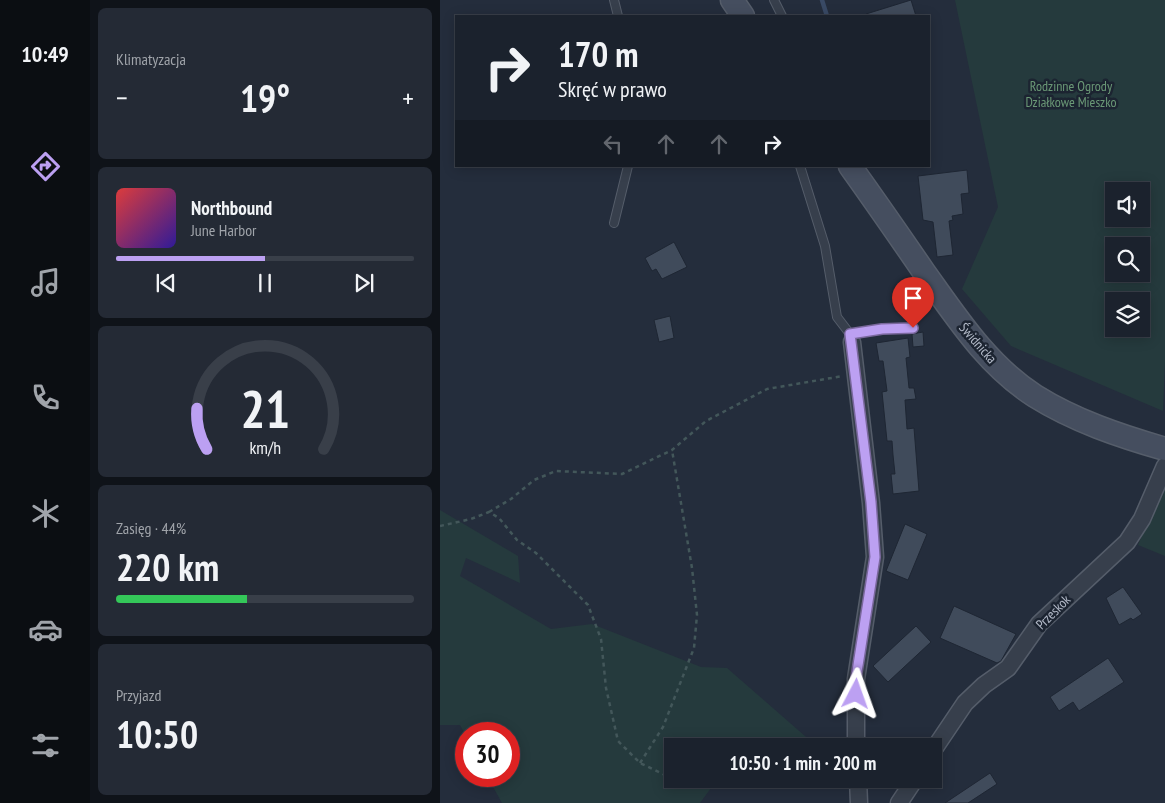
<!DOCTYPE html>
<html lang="pl">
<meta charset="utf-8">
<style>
:root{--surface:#1b222d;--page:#242a35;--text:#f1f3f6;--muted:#a0a4aa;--line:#393f49;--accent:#bca0f2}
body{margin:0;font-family:"PT Sans Narrow",sans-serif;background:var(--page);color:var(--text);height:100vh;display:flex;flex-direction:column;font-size:19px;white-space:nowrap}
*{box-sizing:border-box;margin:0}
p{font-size:16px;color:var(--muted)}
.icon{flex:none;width:28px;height:28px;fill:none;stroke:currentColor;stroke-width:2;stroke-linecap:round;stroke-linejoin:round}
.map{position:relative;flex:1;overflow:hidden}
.side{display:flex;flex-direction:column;gap:8px;padding:8px;background:#0f1319;width:350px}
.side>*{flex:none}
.guide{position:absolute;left:15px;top:15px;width:475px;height:152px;border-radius:0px;box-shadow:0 2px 12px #0003,0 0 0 1px var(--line);background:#1b222d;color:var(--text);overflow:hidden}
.buttons{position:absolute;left:665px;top:182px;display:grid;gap:10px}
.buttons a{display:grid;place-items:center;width:45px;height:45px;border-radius:0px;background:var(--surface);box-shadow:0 2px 12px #0003,0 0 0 1px var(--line);font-size:25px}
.speed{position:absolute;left:15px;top:722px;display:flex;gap:10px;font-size:25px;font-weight:700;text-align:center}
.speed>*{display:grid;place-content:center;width:65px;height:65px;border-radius:50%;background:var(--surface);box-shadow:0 2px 12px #0003,0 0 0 1px var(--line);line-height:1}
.speed .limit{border:8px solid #d22;background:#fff;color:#111}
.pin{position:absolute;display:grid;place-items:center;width:42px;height:42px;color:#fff;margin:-51px -21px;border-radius:50% 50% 50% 0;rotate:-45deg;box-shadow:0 0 5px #0007}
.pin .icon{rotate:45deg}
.me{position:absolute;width:55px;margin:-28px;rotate:4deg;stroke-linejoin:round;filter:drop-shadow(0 0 4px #0008)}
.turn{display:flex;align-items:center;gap:18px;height:105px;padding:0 20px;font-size:22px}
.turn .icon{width:65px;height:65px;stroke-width:2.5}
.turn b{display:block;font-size:35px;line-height:42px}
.lanes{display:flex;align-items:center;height:48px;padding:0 20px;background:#0003;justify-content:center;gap:25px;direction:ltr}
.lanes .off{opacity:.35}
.big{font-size:38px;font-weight:800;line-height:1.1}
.side .widget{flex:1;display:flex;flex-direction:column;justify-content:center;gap:8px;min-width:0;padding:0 18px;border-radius:8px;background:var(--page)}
.side .dial{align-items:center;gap:0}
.dial svg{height:130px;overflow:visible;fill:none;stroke:var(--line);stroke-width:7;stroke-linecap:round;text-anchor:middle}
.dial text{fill:var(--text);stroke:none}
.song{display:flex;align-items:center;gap:15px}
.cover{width:60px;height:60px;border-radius:8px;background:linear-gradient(135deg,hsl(0 70% 55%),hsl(250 70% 35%))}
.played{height:5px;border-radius:2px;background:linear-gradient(90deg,var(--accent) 50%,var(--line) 50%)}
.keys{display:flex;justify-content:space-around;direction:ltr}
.heat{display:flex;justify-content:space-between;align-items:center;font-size:28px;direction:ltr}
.charge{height:8px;border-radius:4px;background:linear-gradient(90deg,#34c759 44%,var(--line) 0)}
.trip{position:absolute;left:224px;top:738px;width:278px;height:50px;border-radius:0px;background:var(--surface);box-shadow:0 2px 12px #0003,0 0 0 1px var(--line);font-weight:800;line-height:50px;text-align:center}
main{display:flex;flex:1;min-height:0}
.menu{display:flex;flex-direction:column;width:90px;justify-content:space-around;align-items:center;background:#0b0e12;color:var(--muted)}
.menu .icon{width:35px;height:35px}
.menu .on{color:var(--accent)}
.menu b{font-size:22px;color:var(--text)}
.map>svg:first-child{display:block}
.green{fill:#253a3d;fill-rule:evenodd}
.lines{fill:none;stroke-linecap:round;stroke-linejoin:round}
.stream{stroke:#394a65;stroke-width:4.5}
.building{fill:#404b5b;stroke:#1e2633}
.lane-casing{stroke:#555d6a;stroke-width:10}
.street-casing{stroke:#555d6a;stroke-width:19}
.secondary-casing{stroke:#555d6a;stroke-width:25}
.path{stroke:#43575a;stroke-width:2.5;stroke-dasharray:4 4;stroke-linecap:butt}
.lane{stroke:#373f4c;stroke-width:8}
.street{stroke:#373f4c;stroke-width:16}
.secondary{stroke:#454e5f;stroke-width:22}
.route-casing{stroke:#7a689d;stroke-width:12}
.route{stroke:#bca0f2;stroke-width:9}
.labels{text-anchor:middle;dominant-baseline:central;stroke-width:5;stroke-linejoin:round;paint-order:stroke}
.park-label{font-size:14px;fill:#6a9876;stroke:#1c2431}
.street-label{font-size:14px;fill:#b3bac8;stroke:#1c2431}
</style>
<main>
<nav class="menu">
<b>10:49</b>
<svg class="icon on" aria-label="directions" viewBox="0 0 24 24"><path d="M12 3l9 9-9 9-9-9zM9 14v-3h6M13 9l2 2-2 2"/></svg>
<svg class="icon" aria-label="music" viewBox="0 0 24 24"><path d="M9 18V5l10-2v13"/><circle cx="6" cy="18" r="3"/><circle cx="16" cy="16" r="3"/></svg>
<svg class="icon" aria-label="phone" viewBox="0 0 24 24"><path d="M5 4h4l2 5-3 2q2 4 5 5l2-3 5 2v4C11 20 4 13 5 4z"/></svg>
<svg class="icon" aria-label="climate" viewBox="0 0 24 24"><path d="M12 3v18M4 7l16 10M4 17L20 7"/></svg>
<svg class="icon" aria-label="car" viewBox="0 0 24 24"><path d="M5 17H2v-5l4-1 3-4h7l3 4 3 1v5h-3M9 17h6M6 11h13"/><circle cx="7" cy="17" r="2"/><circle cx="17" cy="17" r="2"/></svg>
<svg class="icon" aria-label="filters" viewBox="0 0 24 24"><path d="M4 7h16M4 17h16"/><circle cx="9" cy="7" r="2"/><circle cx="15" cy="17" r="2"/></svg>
</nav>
<section class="side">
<div class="widget"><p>Klimatyzacja</p>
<div class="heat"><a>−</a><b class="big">19°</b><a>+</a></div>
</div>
<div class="widget">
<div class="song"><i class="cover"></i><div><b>Northbound</b><p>June Harbor</p></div></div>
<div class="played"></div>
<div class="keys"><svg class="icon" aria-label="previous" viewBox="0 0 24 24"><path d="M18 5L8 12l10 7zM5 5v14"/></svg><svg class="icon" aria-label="pause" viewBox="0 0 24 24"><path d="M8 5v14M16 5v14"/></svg><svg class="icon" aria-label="next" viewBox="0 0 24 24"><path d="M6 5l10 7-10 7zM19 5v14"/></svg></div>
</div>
<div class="widget dial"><svg viewBox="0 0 100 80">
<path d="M14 69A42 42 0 1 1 86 69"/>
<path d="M14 69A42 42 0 0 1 8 44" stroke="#bca0f2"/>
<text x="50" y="56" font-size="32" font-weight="700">21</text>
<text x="50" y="72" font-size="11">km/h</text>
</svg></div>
<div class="widget"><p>Zasięg · 44%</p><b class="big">220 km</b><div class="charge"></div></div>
<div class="widget"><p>Przyjazd</p><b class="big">10:50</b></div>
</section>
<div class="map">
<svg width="725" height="803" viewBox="0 0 725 803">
<rect width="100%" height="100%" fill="#242d3c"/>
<path class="green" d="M 515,0 L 725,0 L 725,362 L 723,411 L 571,346 L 522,289 L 558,207 ZM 674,191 L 701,191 L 701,219 L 674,219 ZM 674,246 L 701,246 L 701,274 L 674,274 ZM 674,301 L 701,301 L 701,329 L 674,329 Z
M 725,480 L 725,556 L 698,545 Z
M 0,510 L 78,556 L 80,583 L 26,558 L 20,576 L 111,629 L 152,624 L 261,667 L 287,668 L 374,744 L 372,746 L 232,746 L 232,779 L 329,779 L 271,788 L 260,803 L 62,803 L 47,776 L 69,776 L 69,734 L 26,734 L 26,736 L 20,725 L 0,725 Z"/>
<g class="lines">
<path class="stream" d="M 382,0 L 387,16"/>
</g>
<path class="building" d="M 471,0 L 476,16 L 426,16 L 426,14 Z
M 527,170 L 529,193 L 521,194 L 523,214 L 512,216 L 513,220 L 509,221 L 513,255 L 497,257 L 493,222 L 483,220 L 478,176 Z
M 234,242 L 247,267 L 222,279 L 216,269 L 212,271 L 205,258 Z
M 230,316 L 234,338 L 219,342 L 214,320 Z
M 483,332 L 484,346 L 473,347 L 472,334 Z
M 468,338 L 470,357 L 466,358 L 469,388 L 474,388 L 476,399 L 465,400 L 467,429 L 474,428 L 479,491 L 453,494 L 451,474 L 455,474 L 453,455 L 452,441 L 447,441 L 442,392 L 447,391 L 443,361 L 439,361 L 436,343 Z
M 465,524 L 487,534 L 468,580 L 446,571 Z
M 683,587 L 702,614 L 693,620 L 691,618 L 679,625 L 666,598 Z
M 514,606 L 576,634 L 561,661 L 557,663 L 500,638 Z
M 476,626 L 491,642 L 448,682 L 433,666 Z
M 668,658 L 684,682 L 639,711 L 633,702 L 619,711 L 610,697 Z
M 550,773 L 557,784 L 528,803 L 505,803 Z"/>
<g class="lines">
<defs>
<path id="lane" d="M 174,0 L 178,16
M 334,0 L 342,16
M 360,166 L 385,246 L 397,317 L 410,334 L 412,342
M 174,223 L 188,166
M 410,334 L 442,329 L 473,328"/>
<path id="street" d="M 412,342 L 431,503 L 435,557 L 416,679 L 416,746
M 492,752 L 525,703 L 544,685 L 568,668 L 599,624 L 687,542 L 702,519 L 725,466
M 418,779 L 419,803
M 459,803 L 475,779"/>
<path id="secondary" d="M 292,0 L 303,16
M 410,166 C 435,201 460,237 484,272 C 517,318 547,365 595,396 C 635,421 680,436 725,449"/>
</defs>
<use href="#lane" class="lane-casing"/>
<use href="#street" class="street-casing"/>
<use href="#secondary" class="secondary-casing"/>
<path class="path" d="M 49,512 L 71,499 L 94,480 L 116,471 L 182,474 L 232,450 L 266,421 L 327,389 L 403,376
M 0,526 L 31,519 L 49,512 L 59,518 L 77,540 L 96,553 L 148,605 L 161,639 L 166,688 L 178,741 L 200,763 L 233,779
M 354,746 L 381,739 L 394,746
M 200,763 L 223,727 L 254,648 L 257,615 L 252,568 L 232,450"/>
<use href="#lane" class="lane"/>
<use href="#street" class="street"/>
<use href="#secondary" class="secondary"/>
</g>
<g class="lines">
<defs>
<path id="route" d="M 416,694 L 416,678 L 435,557 L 431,502 L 410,334 L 442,329 L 473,328"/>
</defs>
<use href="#route" class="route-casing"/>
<use href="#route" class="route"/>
</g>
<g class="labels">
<g class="park-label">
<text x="631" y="86">Rodzinne Ogrody<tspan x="631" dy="16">Działkowe Mieszko</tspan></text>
</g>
<g class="street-label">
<text transform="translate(538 343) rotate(49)">Świdnicka</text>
<text transform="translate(613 612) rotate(-45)">Przeskok</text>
</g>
</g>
</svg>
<div class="buttons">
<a><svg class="icon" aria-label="sound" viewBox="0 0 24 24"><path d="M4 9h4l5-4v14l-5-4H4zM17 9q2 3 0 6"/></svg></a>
<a><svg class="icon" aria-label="search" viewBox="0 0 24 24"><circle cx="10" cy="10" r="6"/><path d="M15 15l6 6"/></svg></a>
<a><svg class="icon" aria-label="layers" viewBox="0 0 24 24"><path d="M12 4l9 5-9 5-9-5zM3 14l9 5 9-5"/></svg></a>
</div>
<div class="speed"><div class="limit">30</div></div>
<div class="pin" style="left:473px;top:328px;background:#d93025"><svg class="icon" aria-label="arrive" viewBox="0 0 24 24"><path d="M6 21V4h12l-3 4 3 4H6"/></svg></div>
<svg class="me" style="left:416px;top:694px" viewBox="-20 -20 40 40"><path d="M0-17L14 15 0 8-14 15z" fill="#bca0f2" stroke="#fff" stroke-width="4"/></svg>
<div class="trip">10:50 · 1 min · 200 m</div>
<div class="guide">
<div class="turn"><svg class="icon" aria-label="right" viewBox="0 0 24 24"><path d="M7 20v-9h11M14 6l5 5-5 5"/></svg><div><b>170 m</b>Skręć w prawo</div></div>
<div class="lanes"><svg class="icon off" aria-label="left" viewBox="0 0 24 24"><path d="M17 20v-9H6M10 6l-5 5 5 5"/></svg><svg class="icon off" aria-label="ahead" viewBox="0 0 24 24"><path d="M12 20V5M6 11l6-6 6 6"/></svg><svg class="icon off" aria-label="ahead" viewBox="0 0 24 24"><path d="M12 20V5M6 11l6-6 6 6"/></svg><svg class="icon" aria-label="right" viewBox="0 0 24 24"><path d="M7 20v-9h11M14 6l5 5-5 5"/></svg></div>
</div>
</div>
</main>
